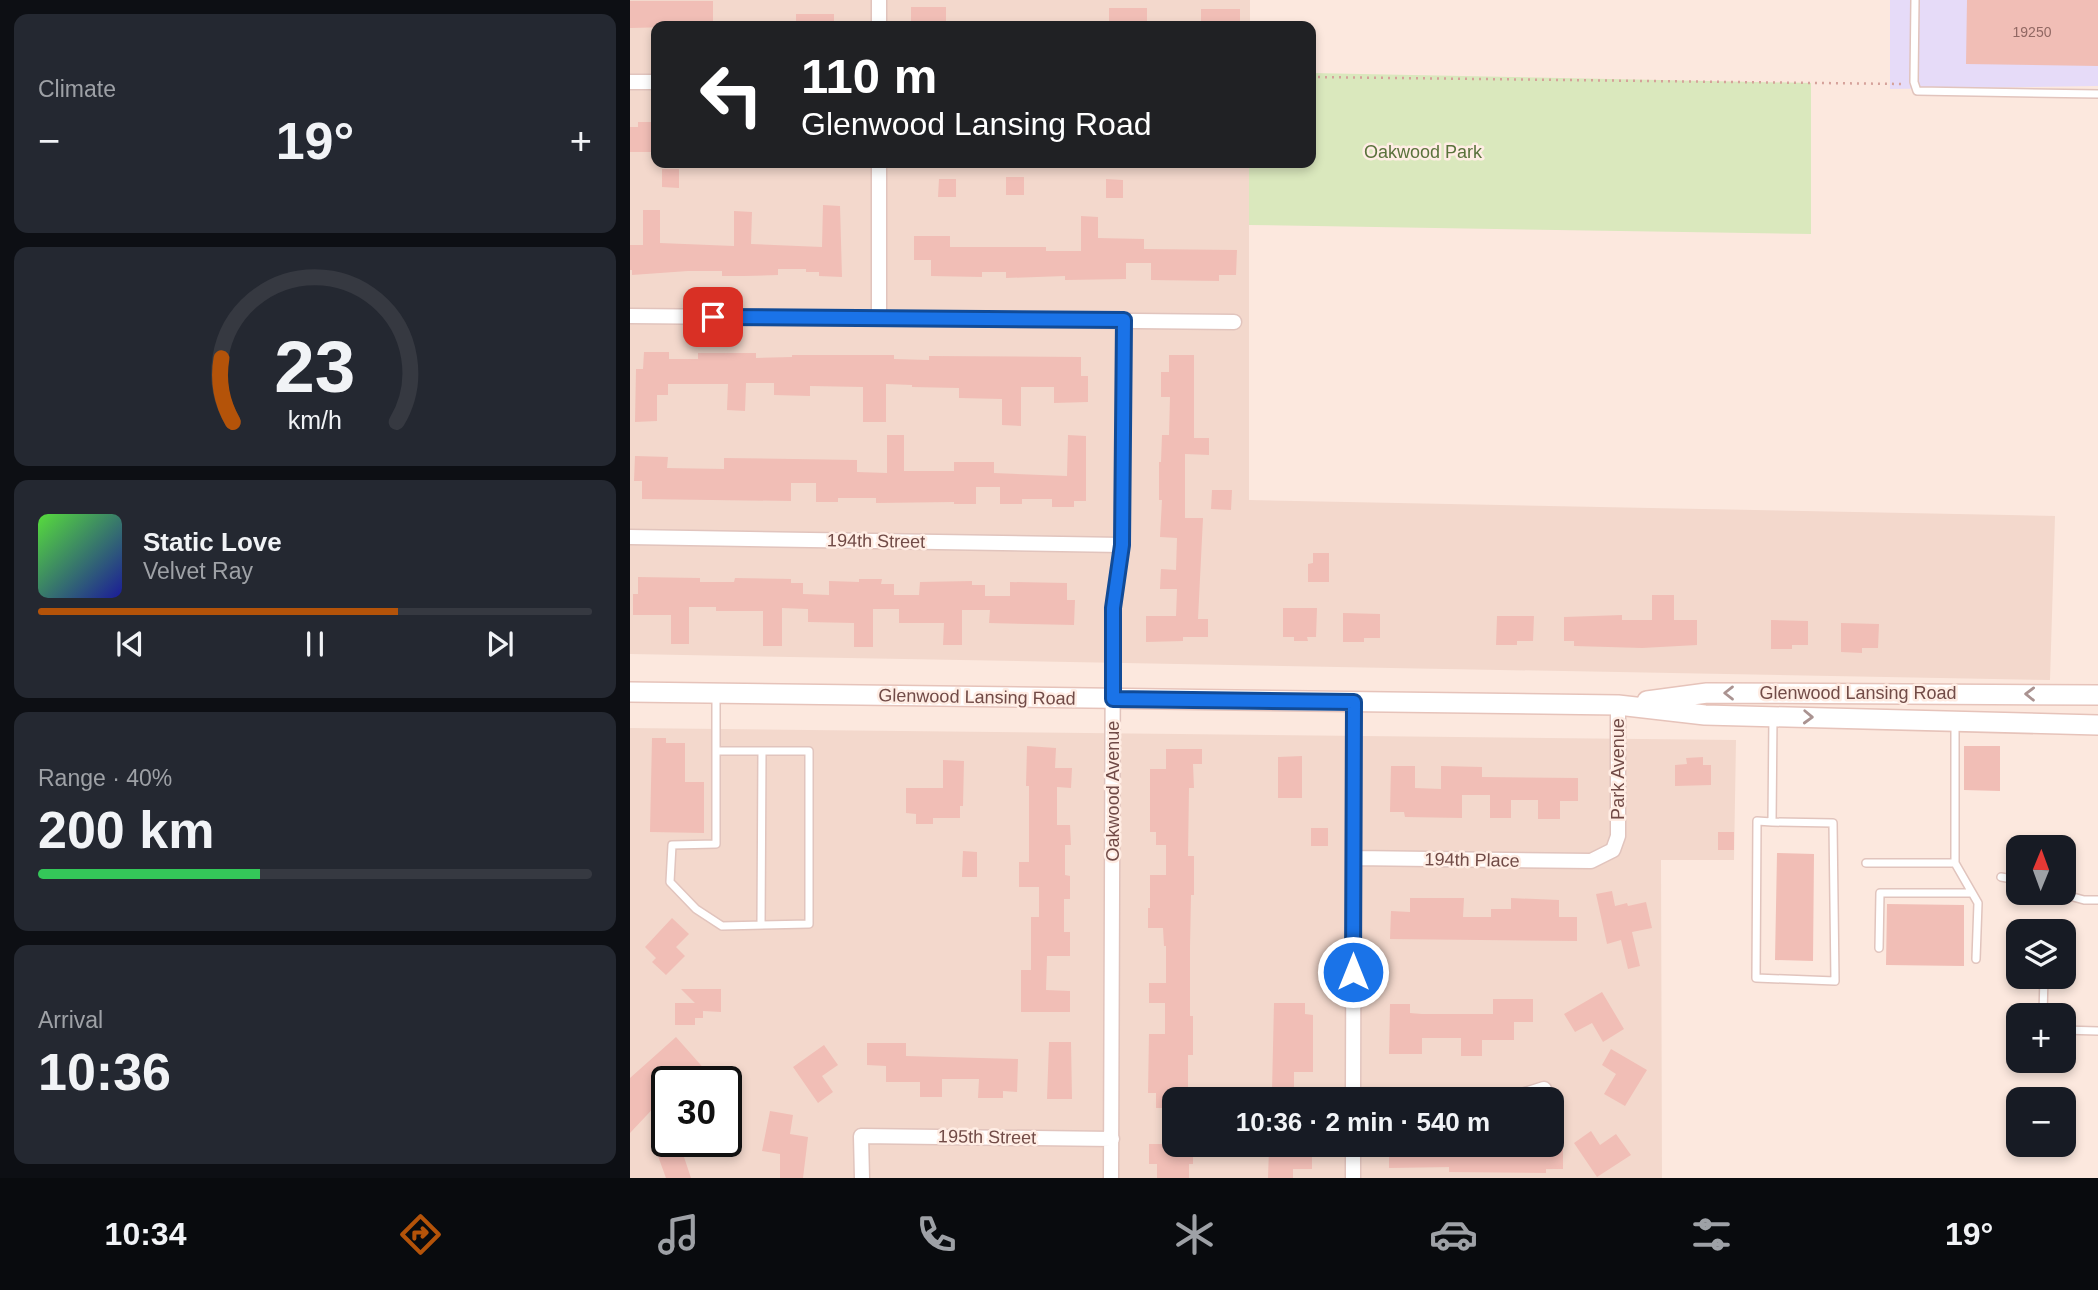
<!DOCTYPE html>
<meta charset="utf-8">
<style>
:root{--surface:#171b24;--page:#242831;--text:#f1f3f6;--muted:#9ea1a6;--line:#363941;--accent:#b45309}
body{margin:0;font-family:Arial,sans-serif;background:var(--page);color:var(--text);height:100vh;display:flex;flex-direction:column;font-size:26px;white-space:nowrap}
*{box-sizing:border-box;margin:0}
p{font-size:23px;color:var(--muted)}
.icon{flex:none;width:38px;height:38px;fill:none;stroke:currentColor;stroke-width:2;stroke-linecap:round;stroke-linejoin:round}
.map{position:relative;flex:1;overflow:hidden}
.details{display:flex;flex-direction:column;gap:14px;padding:14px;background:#0d0f14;width:630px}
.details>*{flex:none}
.guide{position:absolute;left:21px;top:21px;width:665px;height:147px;border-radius:14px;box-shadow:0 4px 10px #0003;background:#202124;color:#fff;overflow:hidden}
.needle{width:46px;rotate:1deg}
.fabs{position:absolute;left:1376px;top:835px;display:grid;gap:14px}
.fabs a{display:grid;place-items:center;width:70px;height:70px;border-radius:14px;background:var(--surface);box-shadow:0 4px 10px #0003;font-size:35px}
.speed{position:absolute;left:21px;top:1066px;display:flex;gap:14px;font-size:35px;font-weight:700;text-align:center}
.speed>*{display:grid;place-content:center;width:91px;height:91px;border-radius:50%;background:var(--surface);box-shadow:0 4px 10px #0003;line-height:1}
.speed .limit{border:4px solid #111;border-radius:10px;background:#fff;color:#111}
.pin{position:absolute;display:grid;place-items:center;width:60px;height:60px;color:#fff;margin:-30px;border-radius:14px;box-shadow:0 4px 10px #0006}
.me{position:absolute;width:77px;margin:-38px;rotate:0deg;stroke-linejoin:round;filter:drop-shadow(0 0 5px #0008)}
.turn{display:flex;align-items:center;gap:24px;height:147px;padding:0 35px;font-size:32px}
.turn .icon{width:91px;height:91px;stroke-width:2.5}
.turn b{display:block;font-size:49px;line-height:60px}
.big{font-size:52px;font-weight:600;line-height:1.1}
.details .widget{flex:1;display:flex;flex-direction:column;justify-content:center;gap:10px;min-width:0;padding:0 24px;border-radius:14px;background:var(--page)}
.details .dial{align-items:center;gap:0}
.dial svg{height:182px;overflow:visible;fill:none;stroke:var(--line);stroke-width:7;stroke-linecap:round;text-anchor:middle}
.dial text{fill:var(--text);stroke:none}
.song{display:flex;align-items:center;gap:21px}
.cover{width:84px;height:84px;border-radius:10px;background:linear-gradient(135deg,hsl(110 70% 55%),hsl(240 70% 35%))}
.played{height:7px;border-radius:4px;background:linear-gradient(90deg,var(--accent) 65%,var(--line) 65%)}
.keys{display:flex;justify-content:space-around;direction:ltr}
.heat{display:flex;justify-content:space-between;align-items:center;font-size:38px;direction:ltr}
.charge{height:10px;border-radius:5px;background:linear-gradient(90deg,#34c759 40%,var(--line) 0)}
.trip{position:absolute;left:532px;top:1087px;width:402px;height:70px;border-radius:14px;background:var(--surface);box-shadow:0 4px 10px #0003;font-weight:600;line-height:70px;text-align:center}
.dock{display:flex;height:112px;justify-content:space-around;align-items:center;background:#090b0e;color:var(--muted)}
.dock .icon{width:49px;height:49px}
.dock .active{color:var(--accent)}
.dock b{font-size:32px;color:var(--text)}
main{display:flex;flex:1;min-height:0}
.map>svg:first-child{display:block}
.residential{fill:#f3d8cc;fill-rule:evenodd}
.education{fill:#e6dbf8}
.green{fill:#dae8bd}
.building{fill:#f1beb6}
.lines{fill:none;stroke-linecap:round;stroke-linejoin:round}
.lane-casing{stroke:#e1c4bd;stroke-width:10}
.street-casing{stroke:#e1c4bd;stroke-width:17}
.secondary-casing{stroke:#e6c3ba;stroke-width:22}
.path{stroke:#d5a19a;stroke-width:2.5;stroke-dasharray:2 5;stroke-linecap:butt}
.lane{stroke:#fff;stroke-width:7}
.street{stroke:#fff;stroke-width:14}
.secondary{stroke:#fff;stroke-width:19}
.oneway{stroke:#aa9391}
.route-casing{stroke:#114b97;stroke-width:18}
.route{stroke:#1a73e8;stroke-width:12}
.labels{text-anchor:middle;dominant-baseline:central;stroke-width:5;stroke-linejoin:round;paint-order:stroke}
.number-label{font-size:14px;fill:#916863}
.park-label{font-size:18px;fill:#5a723c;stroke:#ffede4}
.street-label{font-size:18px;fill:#714b47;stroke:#ffede4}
</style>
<main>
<section class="details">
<div class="widget"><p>Climate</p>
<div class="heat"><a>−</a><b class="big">19°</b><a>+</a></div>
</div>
<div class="widget dial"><svg viewBox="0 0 100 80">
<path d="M14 69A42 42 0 1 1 86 69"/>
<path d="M14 69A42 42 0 0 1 9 41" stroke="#b45309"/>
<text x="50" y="56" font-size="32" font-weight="700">23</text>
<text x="50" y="72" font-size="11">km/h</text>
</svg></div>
<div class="widget">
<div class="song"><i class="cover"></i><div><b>Static Love</b><p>Velvet Ray</p></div></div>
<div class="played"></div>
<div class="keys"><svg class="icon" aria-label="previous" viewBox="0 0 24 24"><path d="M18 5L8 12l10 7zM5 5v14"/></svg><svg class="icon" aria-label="pause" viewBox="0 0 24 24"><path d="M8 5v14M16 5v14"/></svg><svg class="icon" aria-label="next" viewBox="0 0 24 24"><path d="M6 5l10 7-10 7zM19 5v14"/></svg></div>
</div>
<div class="widget"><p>Range · 40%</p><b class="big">200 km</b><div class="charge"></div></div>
<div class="widget"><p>Arrival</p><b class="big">10:36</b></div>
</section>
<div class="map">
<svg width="1468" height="1178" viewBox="0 0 1468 1178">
<rect width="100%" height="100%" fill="#fce8de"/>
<path class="residential" d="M 0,0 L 620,0 L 620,26 L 26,26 L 26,163 L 619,163 L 619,500 L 1425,516 L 1420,680 L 0,654 Z
M 0,728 L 1106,740 L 1104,860 L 1031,860 L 1032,1178 L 0,1178 ZM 37,1082 L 96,1082 L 96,1141 L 37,1141 ZM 544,1099 L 922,1099 L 922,1144 L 544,1144 Z"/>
<path class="education" d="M 1260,0 L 1468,0 L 1468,86 L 1260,89 Z"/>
<path class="green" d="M 681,73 L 1181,83 L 1181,234 L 619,225 L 619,163 L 681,163 Z"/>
<path class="building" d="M 1337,0 L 1468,0 L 1468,66 L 1336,64 Z
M 0,1 L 83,1 L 83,26 L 0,28 Z
M 281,7 L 316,7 L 316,26 L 281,26 Z
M 479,8 L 517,8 L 517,26 L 479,26 Z
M 571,9 L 610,9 L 610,26 L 571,26 Z
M 166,14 L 204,14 L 204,26 L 166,26 Z
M 8,122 L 26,122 L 26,152 L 0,152 L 0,127 L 8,127 Z
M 32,169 L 49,169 L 49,188 L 32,187 Z
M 376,177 L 394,177 L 394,195 L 376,195 Z
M 309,179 L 326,179 L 326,197 L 308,197 Z
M 476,179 L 493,180 L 493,198 L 476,198 Z
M 193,205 L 210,206 L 212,277 L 189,276 L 189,272 L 176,272 L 176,269 L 148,269 L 148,275 L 114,276 L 92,276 L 92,271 L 58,271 L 2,275 L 2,270 L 0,270 L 0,245 L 13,245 L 13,210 L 30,210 L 30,243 L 104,246 L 104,211 L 122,212 L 121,244 L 192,247 Z
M 451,216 L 468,217 L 468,238 L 514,239 L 514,249 L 607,250 L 606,275 L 589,275 L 589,281 L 521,280 L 521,263 L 496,263 L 496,279 L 435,280 L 435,276 L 376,278 L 376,272 L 352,272 L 352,277 L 301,276 L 301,260 L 284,260 L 284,236 L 320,236 L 320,247 L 416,247 L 416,251 L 451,251 Z
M 14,352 L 39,352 L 39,359 L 68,359 L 68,353 L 126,353 L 126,358 L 162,357 L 162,355 L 264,355 L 264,359 L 299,360 L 299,356 L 451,357 L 451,376 L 458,376 L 458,402 L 424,403 L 424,387 L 391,387 L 391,426 L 372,425 L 372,399 L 329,398 L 329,388 L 282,387 L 282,385 L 256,384 L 256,422 L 233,422 L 233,387 L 180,386 L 180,396 L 144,395 L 144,383 L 116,383 L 115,411 L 97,410 L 98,384 L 38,384 L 38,395 L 27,395 L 27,421 L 5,422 L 6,369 L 13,369 Z
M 539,355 L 564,355 L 564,438 L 579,438 L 579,455 L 555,454 L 555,518 L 573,518 L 568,619 L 578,619 L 578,637 L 553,637 L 553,641 L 516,642 L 516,616 L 546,616 L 547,589 L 530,589 L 531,569 L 546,570 L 547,538 L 530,537 L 532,500 L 529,500 L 529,462 L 531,462 L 532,435 L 539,435 L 540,397 L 531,397 L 531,372 L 539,372 Z
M 257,435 L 274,435 L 274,471 L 324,471 L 324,462 L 364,462 L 364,473 L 437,476 L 438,435 L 456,436 L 456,501 L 444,501 L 444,507 L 422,507 L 422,499 L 392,499 L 392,504 L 370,504 L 370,487 L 346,487 L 346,504 L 324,504 L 324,502 L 246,503 L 246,498 L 208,498 L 208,502 L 186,502 L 186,483 L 161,483 L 161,501 L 12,499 L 12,481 L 4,481 L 5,456 L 38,457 L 37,468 L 94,469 L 94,458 L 227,460 L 227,472 L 257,473 Z
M 582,490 L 602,490 L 601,510 L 581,509 Z
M 683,553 L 699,553 L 699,582 L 678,582 L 678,564 L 683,563 Z
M 8,577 L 70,578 L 70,582 L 104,582 L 105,578 L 161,579 L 161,583 L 173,583 L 173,594 L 199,595 L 199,581 L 229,582 L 229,579 L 252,579 L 251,584 L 264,584 L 264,595 L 289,595 L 290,582 L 342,581 L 342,585 L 355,585 L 355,596 L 380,596 L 380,582 L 437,583 L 437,600 L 445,600 L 444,625 L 359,623 L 360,610 L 332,610 L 332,645 L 313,645 L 314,623 L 269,623 L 269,609 L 243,609 L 243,647 L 224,647 L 224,623 L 178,622 L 178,609 L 152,608 L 152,646 L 133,646 L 133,611 L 86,611 L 86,607 L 59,607 L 59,644 L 41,644 L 41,615 L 3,615 L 3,594 L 8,594 Z
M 1022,595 L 1044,595 L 1044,620 L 1067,620 L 1067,645 L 1012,648 L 944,646 L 944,641 L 934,641 L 934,617 L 992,615 L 992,620 L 1022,620 Z
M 653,608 L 687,608 L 686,637 L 677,637 L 678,641 L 664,641 L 664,637 L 653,637 Z
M 713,613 L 750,614 L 750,638 L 734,638 L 734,642 L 713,642 Z
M 867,616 L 904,616 L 903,641 L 887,641 L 887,645 L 866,645 Z
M 1141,620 L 1178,621 L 1178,645 L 1162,645 L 1162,649 L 1141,649 Z
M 1211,623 L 1249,624 L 1248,648 L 1232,648 L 1232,653 L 1211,652 Z
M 22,738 L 36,738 L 36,743 L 55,743 L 55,782 L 74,782 L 74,833 L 20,832 Z
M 397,746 L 426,748 L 425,768 L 442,768 L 441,788 L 427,787 L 427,825 L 440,825 L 441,845 L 435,845 L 435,875 L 440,876 L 440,899 L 434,899 L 434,932 L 440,932 L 440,956 L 417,956 L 416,990 L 440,991 L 440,1012 L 391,1012 L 391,970 L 401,970 L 401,917 L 409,917 L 409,887 L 389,887 L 389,862 L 399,862 L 399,786 L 396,786 Z
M 1334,746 L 1370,746 L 1370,791 L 1334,790 Z
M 536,749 L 572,749 L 572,764 L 563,764 L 564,788 L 559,788 L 558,856 L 564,856 L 564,895 L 561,895 L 560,946 L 560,1016 L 563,1016 L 563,1055 L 558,1055 L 558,1099 L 544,1099 L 544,1108 L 526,1108 L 526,1093 L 518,1093 L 519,1034 L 535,1034 L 535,1003 L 519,1003 L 519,983 L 536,983 L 536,946 L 534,946 L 533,928 L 518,928 L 518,908 L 520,908 L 520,875 L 536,875 L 536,845 L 526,845 L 526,832 L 520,832 L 520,769 L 536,769 Z
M 672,756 L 672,798 L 648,798 L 648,757 Z
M 1073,757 L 1073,765 L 1081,765 L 1081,785 L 1045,786 L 1045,765 L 1057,764 L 1056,758 Z
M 313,760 L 334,761 L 333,806 L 330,806 L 330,818 L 303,818 L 303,824 L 286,824 L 286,814 L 276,813 L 276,788 L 313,788 Z
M 761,766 L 785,766 L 785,788 L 811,789 L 811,766 L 852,767 L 852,777 L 948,778 L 948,801 L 930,801 L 930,819 L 908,819 L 908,800 L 881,800 L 881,818 L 860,818 L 860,795 L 832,795 L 832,818 L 775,817 L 774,812 L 760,812 Z
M 681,828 L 698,828 L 698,846 L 681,846 Z
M 1088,832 L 1104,832 L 1104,850 L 1088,850 Z
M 333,851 L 347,852 L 347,877 L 332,877 Z
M 1147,853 L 1184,854 L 1183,961 L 1145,960 Z
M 982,891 L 985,906 L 997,903 L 998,906 L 1016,902 L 1022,928 L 1002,932 L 1010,966 L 998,969 L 991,940 L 977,944 L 966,894 Z
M 780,898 L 834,898 L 833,917 L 861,917 L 861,909 L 881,909 L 881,898 L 929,900 L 929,917 L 947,917 L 947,941 L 760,939 L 761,911 L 780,912 Z
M 1257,904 L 1334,905 L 1334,966 L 1256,965 Z
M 42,918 L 59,934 L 46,947 L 55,956 L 36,975 L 22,962 L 26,958 L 15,947 Z
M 51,989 L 91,989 L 91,1012 L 73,1011 L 73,1018 L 65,1018 L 65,1025 L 45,1025 L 45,1003 L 65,1003 Z
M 972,992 L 994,1029 L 973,1042 L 962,1023 L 945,1032 L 934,1014 Z
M 863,999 L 903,999 L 903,1022 L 884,1022 L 884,1040 L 852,1040 L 852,1056 L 831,1056 L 831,1038 L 792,1038 L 792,1054 L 759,1054 L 760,1004 L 780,1004 L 780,1013 L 792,1014 L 863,1014 Z
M 644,1003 L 675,1003 L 675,1014 L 683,1015 L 683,1072 L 664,1072 L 664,1091 L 642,1091 Z
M 46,1037 L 77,1072 L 66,1082 L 54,1082 L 45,1071 L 23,1090 L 32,1099 L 0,1133 L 0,1078 Z
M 419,1042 L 441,1042 L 442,1099 L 417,1099 Z
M 237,1043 L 276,1043 L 276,1056 L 388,1059 L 387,1092 L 373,1091 L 373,1098 L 348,1098 L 349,1079 L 312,1079 L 312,1097 L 290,1097 L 290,1082 L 256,1082 L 256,1066 L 237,1065 Z
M 194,1045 L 208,1065 L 192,1076 L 203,1092 L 188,1103 L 163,1067 Z
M 981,1049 L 1017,1070 L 995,1106 L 974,1094 L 986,1074 L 972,1065 Z
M 140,1111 L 163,1115 L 160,1134 L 178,1137 L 173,1178 L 150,1178 L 150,1154 L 132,1151 Z
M 961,1131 L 970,1145 L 986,1134 L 1001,1155 L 967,1177 L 944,1143 Z
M 519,1144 L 563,1144 L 563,1164 L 559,1164 L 559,1178 L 527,1178 L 527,1164 L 519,1164 Z
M 759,1144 L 858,1144 L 858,1148 L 933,1149 L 933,1169 L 916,1169 L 916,1173 L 819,1172 L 819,1167 L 759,1168 Z
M 51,1148 L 61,1178 L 36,1178 L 28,1156 Z
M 639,1148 L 682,1149 L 682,1169 L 663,1169 L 663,1178 L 638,1178 Z"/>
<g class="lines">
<defs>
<path id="lane" d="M 1285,0 L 1284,82 L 1287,91 L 1468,94
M 86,751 L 179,751 L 179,924 L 92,926 L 66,909 L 40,882 L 42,845 L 86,844 L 86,694
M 1142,822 L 1127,821 L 1126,978 L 1205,981 L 1203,823 L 1142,822 L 1143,717
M 1236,863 L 1325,863 L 1348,903 L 1346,959
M 1325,863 L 1325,724
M 1371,877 L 1388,880
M 1425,892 L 1454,900 L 1468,900
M 131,925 L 132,751
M 1249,948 L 1250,893 L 1342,893
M 1413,1015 L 1414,976
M 1433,1030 L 1468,1031"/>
<path id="street" d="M 249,26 L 249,0
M 0,82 L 26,82
M 0,316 L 604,322
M 249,318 L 249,163
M 0,537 L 492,545
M 724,858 L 961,861 L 983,850 L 988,836 L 988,705
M 723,1095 L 889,1097 L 914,1089
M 723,1099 L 724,702
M 232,1178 L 231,1136 L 482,1139
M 481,1178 L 483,608 L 492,545 L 494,320
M 723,1178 L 723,1144"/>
<path id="secondary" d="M 0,692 L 988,705 L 1075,715 L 1468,725
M 1017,701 L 1077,693 L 1468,695"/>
</defs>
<use href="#lane" class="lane-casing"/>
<use href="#street" class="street-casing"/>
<use href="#secondary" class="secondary-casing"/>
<path class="path" d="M 681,77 L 1273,84"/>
<use href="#lane" class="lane"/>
<use href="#street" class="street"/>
<use href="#secondary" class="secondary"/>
</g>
<defs><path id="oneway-chevron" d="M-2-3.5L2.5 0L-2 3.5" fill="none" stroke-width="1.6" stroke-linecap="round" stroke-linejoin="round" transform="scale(1.75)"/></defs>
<g class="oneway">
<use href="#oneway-chevron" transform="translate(1099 693) rotate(-180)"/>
<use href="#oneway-chevron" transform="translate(1400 694) rotate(-179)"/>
<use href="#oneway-chevron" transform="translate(1178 717) rotate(2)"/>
</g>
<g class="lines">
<defs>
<path id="route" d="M 83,317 L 494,320 L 492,545 L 483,608 L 483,699 L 724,702 L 723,972"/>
</defs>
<use href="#route" class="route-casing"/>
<use href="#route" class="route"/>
</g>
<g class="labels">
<g class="number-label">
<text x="1402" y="32">19250</text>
</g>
<g class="park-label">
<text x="793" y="152">Oakwood Park</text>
</g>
<g class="street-label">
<text transform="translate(246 541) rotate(1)">194th Street</text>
<text x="1228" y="693">Glenwood Lansing Road</text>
<text transform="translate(347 697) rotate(1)">Glenwood Lansing Road</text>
<text transform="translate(988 769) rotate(-90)">Park Avenue</text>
<text transform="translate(483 791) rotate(-90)">Oakwood Avenue</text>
<text transform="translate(842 860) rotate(1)">194th Place</text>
<text transform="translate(357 1137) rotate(1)">195th Street</text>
</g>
</g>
</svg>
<div class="fabs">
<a><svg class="needle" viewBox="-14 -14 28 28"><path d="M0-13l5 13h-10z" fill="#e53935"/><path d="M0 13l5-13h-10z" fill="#9ea1a6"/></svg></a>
<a><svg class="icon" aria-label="layers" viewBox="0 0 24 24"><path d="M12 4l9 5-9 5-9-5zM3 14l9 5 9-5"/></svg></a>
<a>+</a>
<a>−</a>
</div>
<div class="speed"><div class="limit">30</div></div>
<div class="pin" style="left:83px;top:317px;background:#d93025"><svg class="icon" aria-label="arrive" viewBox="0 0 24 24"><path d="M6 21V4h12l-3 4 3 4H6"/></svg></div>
<svg class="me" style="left:723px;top:972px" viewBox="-20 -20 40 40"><circle r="17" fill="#1a73e8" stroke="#fff" stroke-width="3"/><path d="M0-11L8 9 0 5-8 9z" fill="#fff"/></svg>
<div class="trip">10:36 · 2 min · 540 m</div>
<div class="guide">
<div class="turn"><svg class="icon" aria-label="left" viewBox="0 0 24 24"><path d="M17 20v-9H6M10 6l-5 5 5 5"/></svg><div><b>110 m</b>Glenwood Lansing Road</div></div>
</div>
</div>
</main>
<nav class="dock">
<b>10:34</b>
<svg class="icon active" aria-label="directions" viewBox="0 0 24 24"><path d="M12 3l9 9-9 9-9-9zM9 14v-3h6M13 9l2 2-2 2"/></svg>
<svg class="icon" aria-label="music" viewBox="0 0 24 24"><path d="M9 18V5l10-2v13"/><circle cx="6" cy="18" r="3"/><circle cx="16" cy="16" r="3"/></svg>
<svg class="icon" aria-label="phone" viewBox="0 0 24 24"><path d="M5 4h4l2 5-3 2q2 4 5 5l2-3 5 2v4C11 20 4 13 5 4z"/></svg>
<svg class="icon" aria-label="climate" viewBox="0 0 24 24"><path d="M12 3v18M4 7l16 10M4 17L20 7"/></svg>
<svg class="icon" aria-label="car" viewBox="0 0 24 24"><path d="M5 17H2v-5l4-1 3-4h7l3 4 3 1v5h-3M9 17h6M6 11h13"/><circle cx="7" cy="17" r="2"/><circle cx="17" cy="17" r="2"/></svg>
<svg class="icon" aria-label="filters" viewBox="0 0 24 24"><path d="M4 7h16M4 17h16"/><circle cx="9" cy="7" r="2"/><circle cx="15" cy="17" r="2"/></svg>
<b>19°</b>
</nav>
